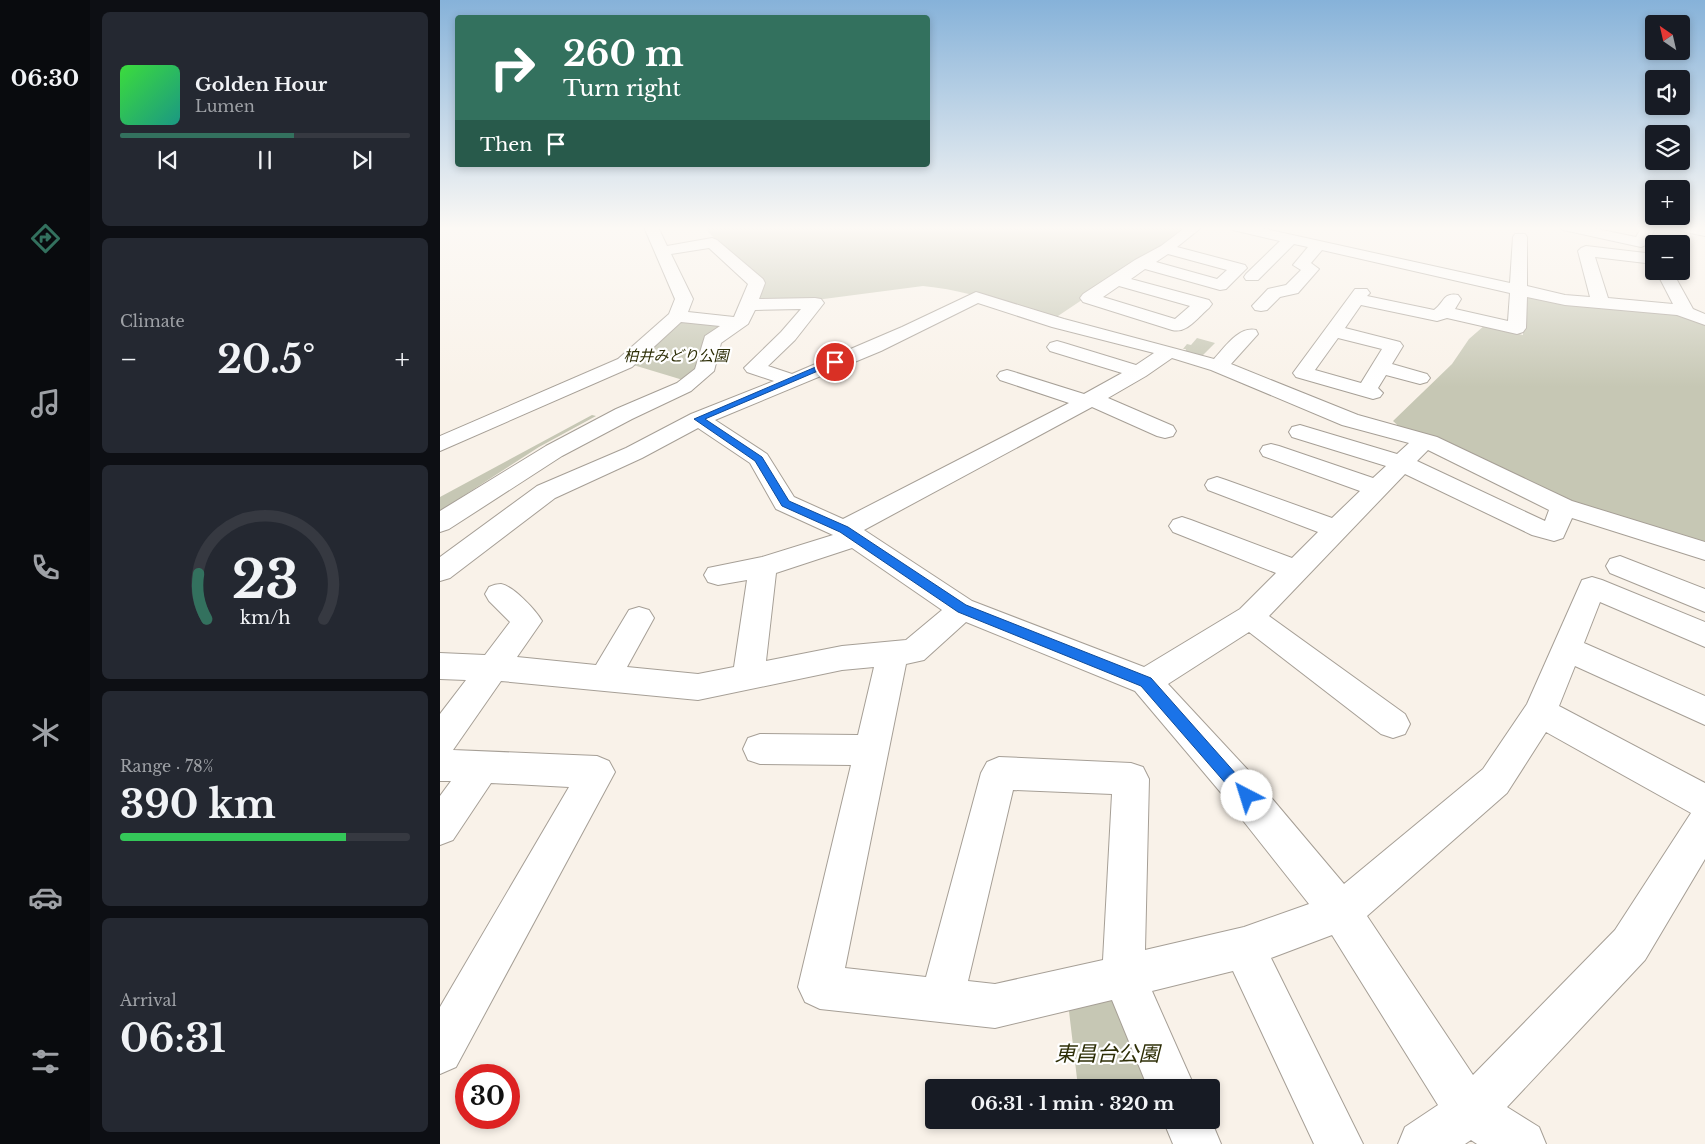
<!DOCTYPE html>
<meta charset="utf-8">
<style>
:root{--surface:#171b24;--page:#242831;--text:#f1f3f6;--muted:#9ea1a6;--line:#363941;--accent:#33715e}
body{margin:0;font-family:"Libre Baskerville","Noto Sans JP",serif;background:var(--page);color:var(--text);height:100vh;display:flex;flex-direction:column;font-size:19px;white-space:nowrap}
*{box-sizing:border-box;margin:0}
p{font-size:16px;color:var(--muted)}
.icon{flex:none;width:28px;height:28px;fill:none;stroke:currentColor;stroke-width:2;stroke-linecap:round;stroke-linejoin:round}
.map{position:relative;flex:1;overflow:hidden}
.details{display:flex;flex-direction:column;gap:12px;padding:12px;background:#0d0f14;width:350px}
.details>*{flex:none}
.hud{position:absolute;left:15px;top:15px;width:475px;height:152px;border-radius:5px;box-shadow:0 2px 8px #0003;background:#33715e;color:#fff;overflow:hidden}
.needle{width:32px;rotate:326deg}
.controls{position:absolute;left:1205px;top:15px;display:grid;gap:10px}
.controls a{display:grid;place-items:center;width:45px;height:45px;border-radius:5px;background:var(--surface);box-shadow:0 2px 8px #0003;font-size:25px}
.speed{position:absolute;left:15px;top:1064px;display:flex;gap:10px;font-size:25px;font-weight:700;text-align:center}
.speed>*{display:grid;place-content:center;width:65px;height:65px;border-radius:50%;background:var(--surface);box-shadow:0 2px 8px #0003;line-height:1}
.speed .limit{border:8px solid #d22;background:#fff;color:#111}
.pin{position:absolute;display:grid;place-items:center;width:42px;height:42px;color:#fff;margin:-21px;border:2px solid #fff;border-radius:50%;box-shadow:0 1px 5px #0007}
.me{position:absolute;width:55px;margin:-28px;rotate:320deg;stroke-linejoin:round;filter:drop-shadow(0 0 4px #0008)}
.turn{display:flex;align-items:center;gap:18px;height:105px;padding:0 25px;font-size:22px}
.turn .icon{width:65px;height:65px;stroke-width:2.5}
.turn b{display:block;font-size:35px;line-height:42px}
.then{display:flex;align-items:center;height:48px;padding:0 25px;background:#0003;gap:10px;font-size:19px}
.big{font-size:38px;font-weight:800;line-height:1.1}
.details .widget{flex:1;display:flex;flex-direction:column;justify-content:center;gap:8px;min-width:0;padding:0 18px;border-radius:8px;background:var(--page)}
.details .dial{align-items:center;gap:0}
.dial svg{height:130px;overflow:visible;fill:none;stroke:var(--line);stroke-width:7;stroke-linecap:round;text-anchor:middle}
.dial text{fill:var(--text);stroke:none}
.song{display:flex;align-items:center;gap:15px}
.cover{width:60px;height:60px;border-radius:8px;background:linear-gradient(135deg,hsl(120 70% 55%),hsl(170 70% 35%))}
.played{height:5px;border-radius:2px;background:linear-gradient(90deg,var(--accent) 60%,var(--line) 60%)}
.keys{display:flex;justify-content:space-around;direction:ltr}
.heat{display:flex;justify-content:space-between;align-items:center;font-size:28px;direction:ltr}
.charge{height:8px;border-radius:4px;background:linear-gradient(90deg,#34c759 78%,var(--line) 0)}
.trip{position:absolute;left:485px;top:1079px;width:295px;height:50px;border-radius:5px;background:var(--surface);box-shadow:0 2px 8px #0003;font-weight:800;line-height:50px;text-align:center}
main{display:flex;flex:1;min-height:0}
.menu{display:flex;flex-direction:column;width:90px;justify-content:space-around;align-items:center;background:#090b0e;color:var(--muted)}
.menu .icon{width:35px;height:35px}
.menu .current{color:var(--accent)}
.menu b{font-size:22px;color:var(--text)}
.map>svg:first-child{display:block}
.green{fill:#c6c7b4}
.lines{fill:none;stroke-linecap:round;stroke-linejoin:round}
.minor-casing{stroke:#a69f96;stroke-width:2}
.minor{fill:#fff;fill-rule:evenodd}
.route{fill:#1a73e8;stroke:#114b97}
.labels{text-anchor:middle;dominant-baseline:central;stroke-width:4.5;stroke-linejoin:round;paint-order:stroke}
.far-park-label{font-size:15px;font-style:italic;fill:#2e2f07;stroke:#fff}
.near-park-label{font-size:21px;font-style:italic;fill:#2e2f07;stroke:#fff}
</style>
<main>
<nav class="menu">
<b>06:30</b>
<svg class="icon current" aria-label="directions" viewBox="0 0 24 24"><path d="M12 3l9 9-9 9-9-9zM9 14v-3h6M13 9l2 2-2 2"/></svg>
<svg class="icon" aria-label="music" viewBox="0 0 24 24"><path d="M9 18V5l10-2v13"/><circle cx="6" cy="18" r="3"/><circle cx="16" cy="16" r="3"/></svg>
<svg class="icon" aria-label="phone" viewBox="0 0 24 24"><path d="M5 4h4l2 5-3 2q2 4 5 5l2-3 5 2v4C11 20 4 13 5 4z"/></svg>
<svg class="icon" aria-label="climate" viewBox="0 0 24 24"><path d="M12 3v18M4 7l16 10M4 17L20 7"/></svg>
<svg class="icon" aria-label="car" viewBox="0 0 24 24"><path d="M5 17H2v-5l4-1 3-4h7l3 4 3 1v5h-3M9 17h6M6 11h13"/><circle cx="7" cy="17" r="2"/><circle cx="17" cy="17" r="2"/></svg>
<svg class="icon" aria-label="filters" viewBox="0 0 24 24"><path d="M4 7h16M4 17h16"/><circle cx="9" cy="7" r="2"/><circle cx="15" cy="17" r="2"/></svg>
</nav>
<section class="details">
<div class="widget">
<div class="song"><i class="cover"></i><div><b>Golden Hour</b><p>Lumen</p></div></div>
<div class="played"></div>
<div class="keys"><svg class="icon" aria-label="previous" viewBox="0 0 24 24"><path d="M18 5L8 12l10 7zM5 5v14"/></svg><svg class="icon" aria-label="pause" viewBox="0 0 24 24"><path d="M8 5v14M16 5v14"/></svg><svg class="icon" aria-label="next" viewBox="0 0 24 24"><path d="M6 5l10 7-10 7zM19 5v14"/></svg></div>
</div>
<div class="widget"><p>Climate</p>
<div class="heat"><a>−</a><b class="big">20.5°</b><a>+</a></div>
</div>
<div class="widget dial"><svg viewBox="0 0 100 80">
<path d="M14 69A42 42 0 1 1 86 69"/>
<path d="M14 69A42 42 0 0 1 9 41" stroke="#33715e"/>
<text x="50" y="56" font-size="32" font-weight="700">23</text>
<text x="50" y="72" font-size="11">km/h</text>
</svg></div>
<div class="widget"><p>Range · 78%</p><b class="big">390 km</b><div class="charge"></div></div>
<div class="widget"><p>Arrival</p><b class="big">06:31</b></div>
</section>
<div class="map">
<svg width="1265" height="1144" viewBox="0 0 1265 1144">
<rect width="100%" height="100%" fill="#f9f2e9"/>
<path class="green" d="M 264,227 L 751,227 L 612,320 C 570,306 527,290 483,286 L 376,300 L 317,303 L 324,281 L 276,240 Z
M 1083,293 L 1232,311 L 1265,320 L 1265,551 L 1154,516 L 964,431 L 953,421 L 1012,364 L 1029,339 L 1045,325 L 1083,335 Z
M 239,322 L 284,325 L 262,347 L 254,371 L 243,380 L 190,364 Z
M 757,338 L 775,343 L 762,356 L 745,352 L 746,349 L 743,349 L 747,344 L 751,345 Z
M 152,415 L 156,416 L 99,447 L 3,509 L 0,517 L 0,497 Z
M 676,991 L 710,1088 L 638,1087 L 628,1003 Z"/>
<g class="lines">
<defs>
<path id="minor" d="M 204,227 L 218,227 L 227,246 L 272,238 L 277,240 L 323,279 L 325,283 L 319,299 L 375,298 L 381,299 L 384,303 L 355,340 L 328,366 L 352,374 L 462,327 L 536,292 L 624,319 L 774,359 C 785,347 799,326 816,330 L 818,334 L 791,364 L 918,415 L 997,437 L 1132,501 L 1265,542 L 1265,560 L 1132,518 L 1123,538 L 1114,541 L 1092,535 L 965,474 L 829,616 L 965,714 L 970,724 L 965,734 L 953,738 L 941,734 L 809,632 L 728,684 L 808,770 L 904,884 L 1043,769 L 1087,704 L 1142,580 L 1152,577 L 1162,580 L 1265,622 L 1265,647 L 1160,602 L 1144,643 L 1265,696 L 1265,725 L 1135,666 L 1119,706 L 1265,783 L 1265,859 L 1205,960 L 1067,1107 L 1099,1127 L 1106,1144 L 1037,1144 L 1031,1140 L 1025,1144 L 958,1144 L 965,1127 L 998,1105 L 892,935 L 831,958 L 923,1144 L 874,1144 L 793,971 L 712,991 L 755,1088 L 708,1088 L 672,1000 L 555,1028 L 380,1009 L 365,1002 L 358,987 L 411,765 L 320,764 L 308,760 L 303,749 L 308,738 L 320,734 L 418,735 L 434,667 L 402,670 L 258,700 L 61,681 L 13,750 L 157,756 L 169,761 L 175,772 L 16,1067 L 0,1074 L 0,1007 L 129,787 L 51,783 L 13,840 L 0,845 L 0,796 L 11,781 L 0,781 L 0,714 L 26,680 L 0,679 L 0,653 L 45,655 L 70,622 L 49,601 L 45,594 L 49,587 C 53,585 57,584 61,584 C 73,586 96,610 102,621 L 77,657 L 156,665 L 189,610 L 199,607 L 209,610 L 214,618 L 187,667 L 258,674 L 294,667 L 307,580 L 278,585 L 268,582 L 264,575 L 268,568 L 322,557 L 393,535 L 336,509 L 310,463 L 258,428 L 202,458 L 115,498 L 10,578 L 0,581 L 0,557 L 97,486 L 186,448 L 251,414 L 334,381 L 307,372 L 304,368 L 341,332 L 361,309 L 315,310 L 308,324 L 281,343 L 274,371 L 251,391 L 192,419 L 122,456 L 9,529 L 0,532 L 0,511 L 106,446 L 176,409 L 237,383 L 255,369 L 265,336 L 280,326 L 241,322 L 192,367 L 0,451 L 0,436 L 178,359 L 229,314 L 235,299 ZM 269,248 L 308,284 L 294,317 L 248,312 L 253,299 L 231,254 ZM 538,303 L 612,327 L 714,353 L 696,365 L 624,343 L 617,341 L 610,343 L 607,347 L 610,351 L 682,373 L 644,394 L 574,372 L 567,370 L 560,372 L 557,376 L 560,380 L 629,403 L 403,519 L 354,497 L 327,454 L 275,420 L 441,351 ZM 732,358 L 771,370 L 902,425 L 969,443 L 957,454 L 860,425 L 852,427 L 849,432 L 852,437 L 946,466 L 933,478 L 839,446 L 831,444 L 823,446 L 820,451 L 823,456 L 920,491 L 892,518 L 786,480 L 777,477 L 768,480 L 765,485 L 768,490 L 878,532 L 852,558 L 751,520 L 742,517 L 733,520 L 729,526 L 733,532 L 836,573 L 800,609 L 704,667 L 532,601 L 424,530 L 652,407 L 717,436 L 725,438 L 733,436 L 736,431 L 733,426 L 668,398 L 706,376 ZM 988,450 L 1109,510 L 1105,521 L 977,461 ZM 412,548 L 502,610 L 466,640 L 402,646 L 326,661 L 336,573 ZM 526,622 L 695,691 L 782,794 L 869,904 L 804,927 L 705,950 L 709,779 L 703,767 L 691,763 L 559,757 L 547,762 L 541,773 L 486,977 L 405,968 L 466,664 L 484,660 ZM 1106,732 L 1251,813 L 1175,930 L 1033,1075 L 927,916 L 1067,793 ZM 573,790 L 672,794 L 663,960 L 555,984 L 528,981 Z
M 746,227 L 762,227 L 737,247 L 805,265 L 807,268 L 786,289 L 780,290 L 705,269 L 691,279 L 769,300 L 772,304 L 769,308 C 758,317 747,334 732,330 L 643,302 L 640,298 L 643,294 L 695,260 L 721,246 ZM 728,254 L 787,270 L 777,279 L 716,262 ZM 679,286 L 750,306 L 735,319 L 663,297 Z
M 791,227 L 816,227 L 1070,283 L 1073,237 L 1075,234 L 1085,234 L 1087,237 L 1087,286 L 1125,295 L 1150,297 L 1138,251 L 1141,248 L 1146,246 L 1214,254 L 1214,264 L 1155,257 L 1168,298 L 1233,304 L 1216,271 L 1232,271 L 1253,309 L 1265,314 L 1265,325 L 1237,315 L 1125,305 L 1087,297 L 1086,328 L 1083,332 L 1077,334 L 1007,318 L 997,321 L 921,305 L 905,328 L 960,342 L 963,346 L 952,364 L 987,374 L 990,378 L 987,382 L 980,384 L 946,375 L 938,388 L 943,393 L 940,397 L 933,399 L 856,377 L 853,373 L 915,289 L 927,289 L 930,293 L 927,296 L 994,310 C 1004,303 1003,292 1018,295 L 1021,299 L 1015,309 L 1068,321 L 1070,293 L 882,250 L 871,263 L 879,269 L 858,293 L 840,297 L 827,310 L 821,311 L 815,310 L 812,306 L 828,289 L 846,285 L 861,270 L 853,265 L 868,247 L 854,244 L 818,280 L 806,280 L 804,277 L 806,274 L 840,241 L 793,230 ZM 898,338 L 942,349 L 921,383 L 875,370 Z
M 1121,227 L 1147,227 L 1196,237 L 1202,227 L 1216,227 L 1206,245 L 1201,247 L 1128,231 L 1123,230 Z
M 1234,227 L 1265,228 L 1265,236 L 1236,230 Z
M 1180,556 L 1265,589 L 1265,612 L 1170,573 L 1166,566 L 1170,559 Z
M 723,1120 L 771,1120 L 781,1144 L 733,1144 Z"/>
</defs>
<use href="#minor" class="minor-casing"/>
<use href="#minor" class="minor"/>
</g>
<linearGradient id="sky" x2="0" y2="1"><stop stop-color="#86b2d9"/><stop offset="0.59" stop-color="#fcf9f5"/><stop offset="1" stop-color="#fcf9f5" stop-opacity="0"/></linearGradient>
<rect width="1265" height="387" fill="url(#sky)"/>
<path class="route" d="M 392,360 L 399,362 L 265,419 L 322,457 L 349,501 L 408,527 L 526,605 L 711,678 L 812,792 L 814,796 L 812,801 L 807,803 L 801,801 L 701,686 L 518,612 L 400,532 L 342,506 L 315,461 L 254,419 Z"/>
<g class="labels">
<g class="far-park-label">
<text x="236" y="355">柏井みどり公園</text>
</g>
<g class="near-park-label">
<text x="667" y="1054">東昌台公園</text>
</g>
</g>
</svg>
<div class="controls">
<a><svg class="needle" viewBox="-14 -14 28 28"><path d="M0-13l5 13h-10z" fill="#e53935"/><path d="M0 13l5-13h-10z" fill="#9ea1a6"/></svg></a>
<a><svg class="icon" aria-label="sound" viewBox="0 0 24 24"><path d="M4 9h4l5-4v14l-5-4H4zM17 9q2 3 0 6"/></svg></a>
<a><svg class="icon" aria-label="layers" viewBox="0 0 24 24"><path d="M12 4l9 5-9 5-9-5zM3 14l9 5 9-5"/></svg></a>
<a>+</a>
<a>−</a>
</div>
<div class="speed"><div class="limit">30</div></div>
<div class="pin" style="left:395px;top:362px;background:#d93025"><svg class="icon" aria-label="arrive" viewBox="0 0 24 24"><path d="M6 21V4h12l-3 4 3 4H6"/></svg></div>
<svg class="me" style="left:807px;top:796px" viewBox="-20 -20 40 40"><circle r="19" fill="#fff"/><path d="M0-13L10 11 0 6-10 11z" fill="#1a73e8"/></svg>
<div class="trip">06:31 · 1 min · 320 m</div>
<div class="hud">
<div class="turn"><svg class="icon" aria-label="right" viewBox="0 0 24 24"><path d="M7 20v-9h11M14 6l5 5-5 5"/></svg><div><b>260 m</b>Turn right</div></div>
<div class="then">Then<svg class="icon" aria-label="arrive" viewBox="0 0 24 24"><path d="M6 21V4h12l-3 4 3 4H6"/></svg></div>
</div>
</div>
</main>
